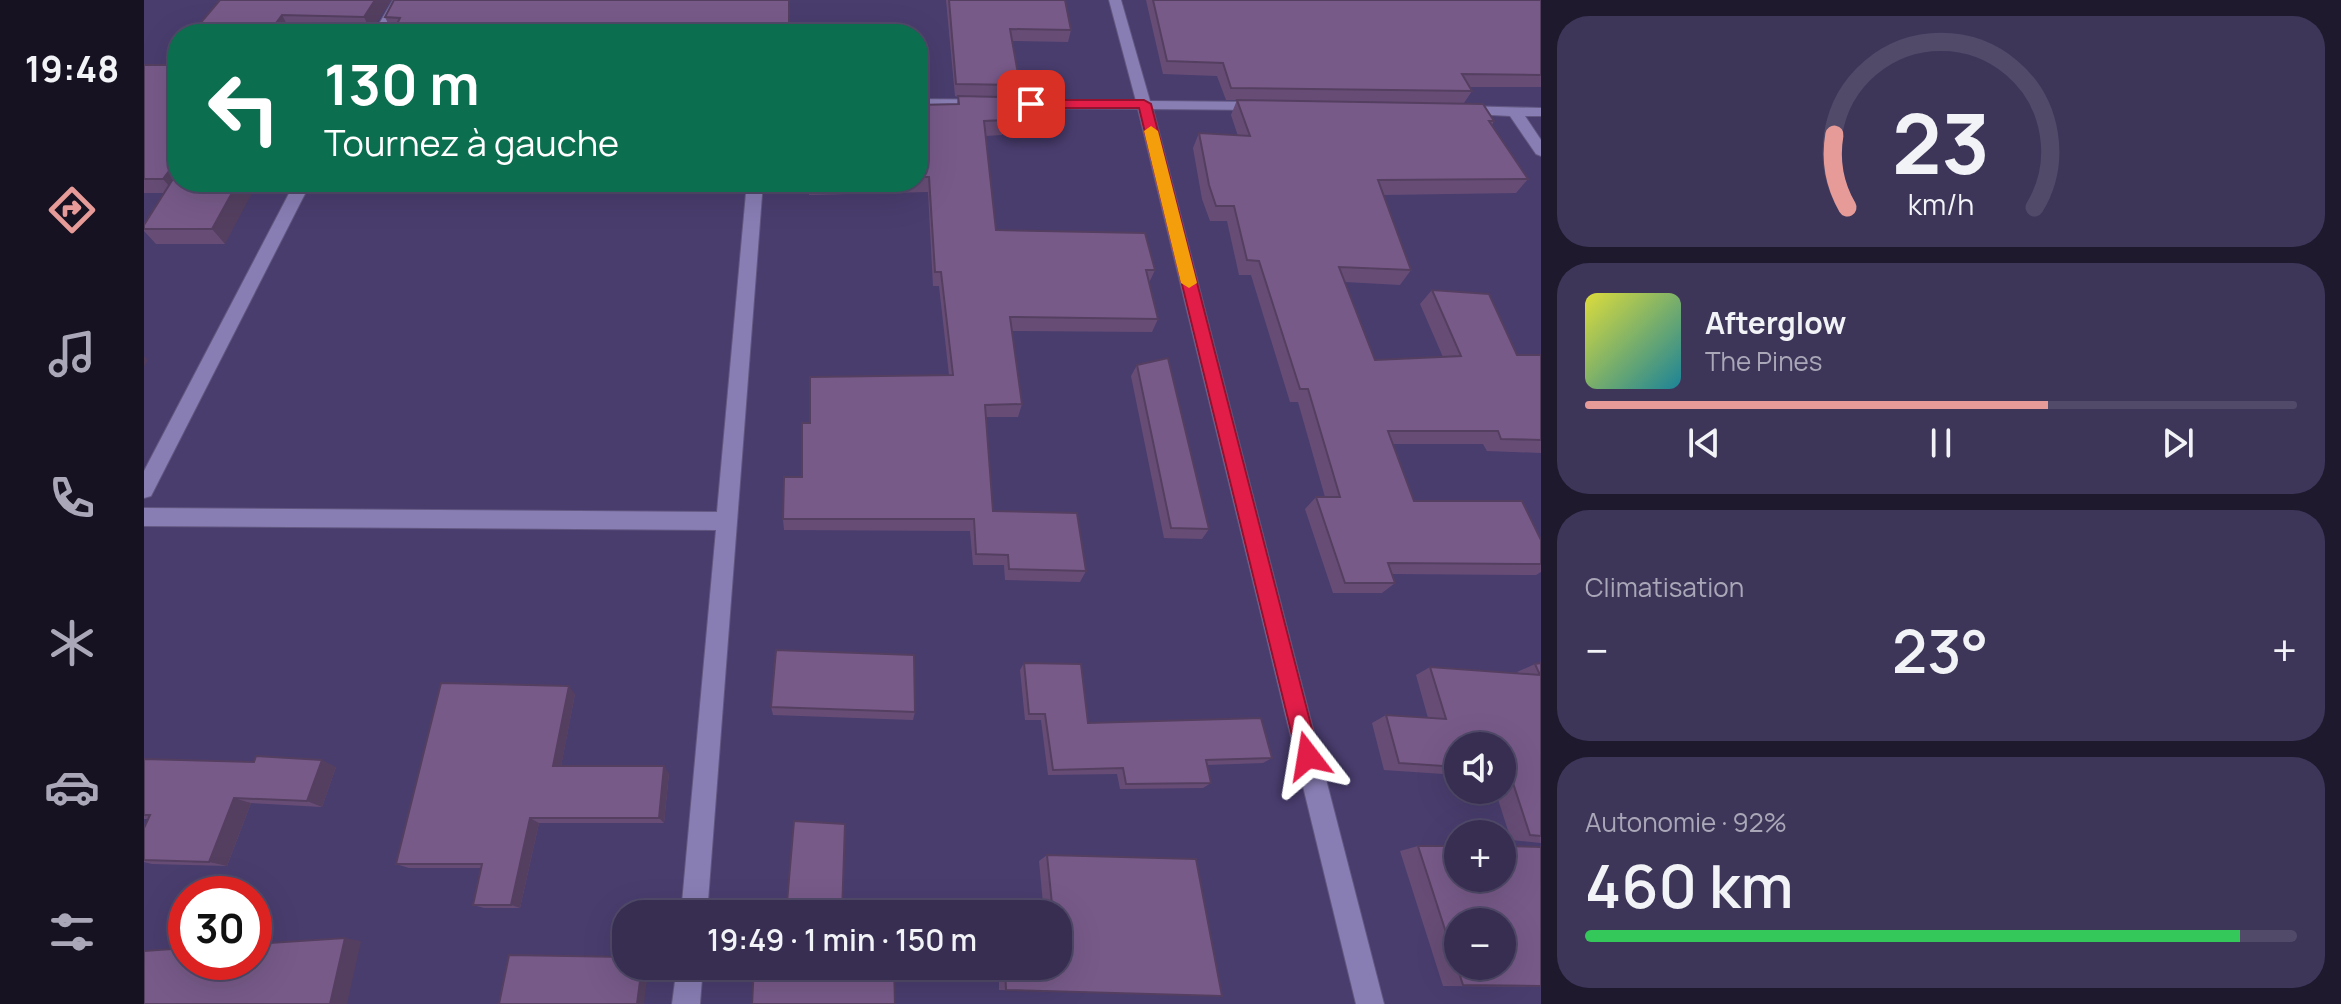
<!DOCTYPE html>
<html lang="fr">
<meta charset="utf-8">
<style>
:root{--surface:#372e52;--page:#3e3659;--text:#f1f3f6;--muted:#aaa8b8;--line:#514a69;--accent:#e69b98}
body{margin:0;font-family:Manrope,sans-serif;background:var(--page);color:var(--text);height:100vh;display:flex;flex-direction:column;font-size:30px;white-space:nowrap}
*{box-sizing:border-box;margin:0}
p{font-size:26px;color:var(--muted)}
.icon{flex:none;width:44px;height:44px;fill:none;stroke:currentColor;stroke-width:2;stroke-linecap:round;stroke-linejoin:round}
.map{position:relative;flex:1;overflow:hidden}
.sheet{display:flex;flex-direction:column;gap:16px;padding:16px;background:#1e192d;width:800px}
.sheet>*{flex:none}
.banner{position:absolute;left:24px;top:24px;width:760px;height:168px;border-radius:32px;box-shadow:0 8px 32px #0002,0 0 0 2px var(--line);background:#0b6e4f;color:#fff;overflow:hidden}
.tools{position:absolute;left:1300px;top:732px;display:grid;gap:16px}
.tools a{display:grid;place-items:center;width:72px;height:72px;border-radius:50%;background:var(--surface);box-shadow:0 8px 32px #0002,0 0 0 2px var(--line);font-size:40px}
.speed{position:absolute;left:24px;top:876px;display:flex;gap:16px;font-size:40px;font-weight:700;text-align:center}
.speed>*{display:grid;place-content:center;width:104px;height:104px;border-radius:50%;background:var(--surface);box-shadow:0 8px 32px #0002,0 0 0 2px var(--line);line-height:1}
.speed .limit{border:12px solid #d22;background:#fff;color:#111}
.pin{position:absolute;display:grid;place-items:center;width:68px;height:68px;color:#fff;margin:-34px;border-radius:16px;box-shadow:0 4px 12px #0006}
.me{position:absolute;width:88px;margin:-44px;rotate:346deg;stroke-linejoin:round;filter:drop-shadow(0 0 6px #0008)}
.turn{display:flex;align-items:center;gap:28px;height:168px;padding:0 24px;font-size:36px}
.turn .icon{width:104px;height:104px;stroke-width:2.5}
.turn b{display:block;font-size:56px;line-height:68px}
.big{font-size:60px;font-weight:600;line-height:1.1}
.sheet .card{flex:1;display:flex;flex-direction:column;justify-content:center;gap:12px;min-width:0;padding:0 28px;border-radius:32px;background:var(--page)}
.sheet .dial{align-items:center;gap:0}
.dial svg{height:208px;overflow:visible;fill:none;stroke:var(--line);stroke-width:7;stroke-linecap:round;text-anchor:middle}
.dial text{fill:var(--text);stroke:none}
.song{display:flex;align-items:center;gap:24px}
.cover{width:96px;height:96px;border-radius:12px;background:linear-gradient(135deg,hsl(60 70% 55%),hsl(190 70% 35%))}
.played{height:8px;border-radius:4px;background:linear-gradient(90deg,var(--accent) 65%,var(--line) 65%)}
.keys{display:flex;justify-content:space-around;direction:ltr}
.heat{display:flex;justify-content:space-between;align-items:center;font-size:44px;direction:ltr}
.charge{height:12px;border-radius:6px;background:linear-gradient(90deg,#34c759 92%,var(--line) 0)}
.trip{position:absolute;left:468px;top:900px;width:460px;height:80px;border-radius:32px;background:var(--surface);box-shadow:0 8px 32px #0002,0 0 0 2px var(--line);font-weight:600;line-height:80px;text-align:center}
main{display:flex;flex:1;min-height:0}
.tabs{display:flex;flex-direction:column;width:144px;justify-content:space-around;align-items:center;background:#161221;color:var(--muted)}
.tabs .icon{width:56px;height:56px}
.tabs .current{color:var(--accent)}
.tabs b{font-size:36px;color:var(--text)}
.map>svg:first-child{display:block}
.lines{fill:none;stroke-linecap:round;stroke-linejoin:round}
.minor-casing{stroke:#625881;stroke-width:2}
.minor{fill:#897eb4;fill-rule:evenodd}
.wall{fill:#674d76}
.shaded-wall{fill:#543f60}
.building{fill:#785a89;stroke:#543f60;stroke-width:2;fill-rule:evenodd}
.route{fill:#e11d48;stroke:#92132f;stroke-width:2}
.slow{fill:#f59e0b}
</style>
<main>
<nav class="tabs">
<b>19:48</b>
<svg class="icon current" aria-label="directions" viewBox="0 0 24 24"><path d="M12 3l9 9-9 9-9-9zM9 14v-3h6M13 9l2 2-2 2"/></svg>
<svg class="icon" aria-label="music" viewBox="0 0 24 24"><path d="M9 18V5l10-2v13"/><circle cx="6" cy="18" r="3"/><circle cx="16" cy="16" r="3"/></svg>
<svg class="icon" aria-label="phone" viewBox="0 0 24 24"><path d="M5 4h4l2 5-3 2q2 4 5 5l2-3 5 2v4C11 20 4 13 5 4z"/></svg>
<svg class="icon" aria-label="climate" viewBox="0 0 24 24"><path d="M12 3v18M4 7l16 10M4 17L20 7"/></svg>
<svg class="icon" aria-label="car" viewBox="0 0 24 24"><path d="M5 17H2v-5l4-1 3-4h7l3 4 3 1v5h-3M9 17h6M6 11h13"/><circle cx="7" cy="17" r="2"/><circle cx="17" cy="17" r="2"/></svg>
<svg class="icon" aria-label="filters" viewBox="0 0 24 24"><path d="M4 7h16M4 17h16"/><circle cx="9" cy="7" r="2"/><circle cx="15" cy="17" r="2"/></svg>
</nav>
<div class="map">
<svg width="1397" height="1004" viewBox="0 0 1397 1004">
<rect width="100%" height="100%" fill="#493d6e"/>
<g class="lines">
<defs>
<path id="minor" d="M 249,0 L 261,0 L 243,34 L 229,34 Z
M 965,0 L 977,0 L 1006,101 L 1117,102 L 1124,106 L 1117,110 L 1009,109 L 1240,1004 L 1212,1004 L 994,109 L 774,107 L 774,99 L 992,101 Z
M 1317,106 L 1397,108 L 1397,116 L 1381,116 L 1397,140 L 1397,156 L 1392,154 L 1366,116 L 1312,113 L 1312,107 Z
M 151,182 L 167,182 L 7,496 L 0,498 L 0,471 Z
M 603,182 L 619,182 L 563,914 L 537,914 L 572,530 L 0,526 L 0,508 L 573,512 Z
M 533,966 L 559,966 L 556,1004 L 528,1004 Z"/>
</defs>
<use href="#minor" class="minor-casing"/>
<use href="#minor" class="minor"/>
</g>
<path class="wall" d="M 76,0 L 247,0 L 227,31 L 146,30 L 143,34 L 47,34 Z
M 646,0 L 646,34 L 248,34 L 249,32 L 248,32 L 241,17 Z
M 802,0 L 921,0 L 927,30 L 924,42 L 868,41 L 876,85 L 873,97 L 857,97 L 861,120 L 858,135 L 842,136 L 852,230 L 1011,270 L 1005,283 L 1014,319 L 1008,332 L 868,331 L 878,404 L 874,417 L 842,417 L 849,511 L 942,571 L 936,582 L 861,580 L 860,565 L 829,565 L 826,531 L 640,530 L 639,519 L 658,477 L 666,423 L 805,375 L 795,286 L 789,286 L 784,192 L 665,195 L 665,182 L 774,182 L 774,105 L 813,104 L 814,97 L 811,96 Z
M 1002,0 L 1397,0 L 1397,87 L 1326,87 L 1328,91 L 1320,103 L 1350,121 L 1348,125 L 1384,179 L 1372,193 L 1239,195 L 1267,270 L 1256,285 L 1201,282 L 1231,360 L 1299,357 L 1276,304 L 1288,290 L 1373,355 L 1397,355 L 1397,453 L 1343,451 L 1339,444 L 1249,444 L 1270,501 L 1397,540 L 1397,572 L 1392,575 L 1248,574 L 1251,583 L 1238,593 L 1189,593 L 1161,509 L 1172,497 L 1181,497 L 1154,402 L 1146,402 L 1107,275 L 1095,275 L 1083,221 L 1066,221 L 1058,199 L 1049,148 L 1055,133 L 1094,136 L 1087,115 L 1093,100 L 1082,100 L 1073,76 L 1019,74 Z
M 0,65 L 22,65 L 81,244 L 12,244 L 0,231 L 0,225 L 20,193 L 0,193 Z
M 993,365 L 1065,529 L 1058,539 L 1020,538 L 987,376 Z
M 880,663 L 944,723 L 1128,758 L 1119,763 L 1063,765 L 1067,783 L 1059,788 L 976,789 L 973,774 L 904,775 L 897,720 L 881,720 L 876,670 Z
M 1397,663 L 1397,843 L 1367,840 L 1351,790 L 1358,790 L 1358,746 L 1314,746 L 1314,775 L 1240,770 L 1228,723 L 1242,715 L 1284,718 L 1272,675 L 1286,667 L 1374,673 L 1373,672 L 1391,664 Z
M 431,694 L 417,766 L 525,773 L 520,823 L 395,823 L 376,908 L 340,908 L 329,905 L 337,868 L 265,868 L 252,864 Z
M 627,707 L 771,712 L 769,720 L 629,715 Z
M 0,759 L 192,767 L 178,807 L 107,803 L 83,866 L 8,864 L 0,862 L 0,828 L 4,819 L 0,819 Z
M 1274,846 L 1397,847 L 1397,987 L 1299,986 L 1256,851 Z
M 903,855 L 1078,996 L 855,990 L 855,966 L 914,966 L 914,914 L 900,914 L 895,861 Z"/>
<path class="shaded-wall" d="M 231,0 L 247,0 L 227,31 L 220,17 Z
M 138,15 L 146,30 L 143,34 L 124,34 Z
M 34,159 L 34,182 L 31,193 L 19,179 Z
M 94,182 L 114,182 L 81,244 L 68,229 Z
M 0,356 L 4,360 L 0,367 Z
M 425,686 L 431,694 L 416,772 L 409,766 Z
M 178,760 L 192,767 L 178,807 L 163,801 Z
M 520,766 L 525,773 L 520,823 L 515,818 Z
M 90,798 L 107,803 L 83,866 L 65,862 Z
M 386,818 L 395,823 L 376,908 L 367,905 Z
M 201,938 L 217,941 L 203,1004 L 186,1004 Z
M 498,966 L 505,966 L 500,1004 L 493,1004 Z"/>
<path class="building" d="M 76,0 L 231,0 L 220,17 L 138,15 L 124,34 L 47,34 Z
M 250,0 L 645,0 L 645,26 L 560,25 L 558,34 L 248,34 L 256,18 L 241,17 Z
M 805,0 L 921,0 L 927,30 L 866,29 L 876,85 L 812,84 Z
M 1009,0 L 1397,0 L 1397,75 L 1318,74 L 1328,91 L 1087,88 L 1079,63 L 1023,61 Z
M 34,50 L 34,159 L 19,179 L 0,179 L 0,65 L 22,65 Z
M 814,96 L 857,97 L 861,120 L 840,121 L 852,230 L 1001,233 L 1011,270 L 1002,270 L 1014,319 L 866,317 L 878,404 L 841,405 L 849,511 L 933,513 L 942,571 L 865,569 L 864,555 L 832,554 L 830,519 L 639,519 L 640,477 L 658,477 L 658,423 L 666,423 L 666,377 L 809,375 L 797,272 L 791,272 L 785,177 L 774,177 L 774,105 L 815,104 Z
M 1093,100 L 1339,104 L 1350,121 L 1345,121 L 1384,179 L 1234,180 L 1267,270 L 1195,267 L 1231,360 L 1317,356 L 1288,290 L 1345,294 L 1373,355 L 1397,355 L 1397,440 L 1357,439 L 1354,431 L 1244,431 L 1270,501 L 1378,501 L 1397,540 L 1397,564 L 1244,563 L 1251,583 L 1201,583 L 1172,497 L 1196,497 L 1164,389 L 1156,389 L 1115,261 L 1103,260 L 1090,206 L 1072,206 L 1065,185 L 1055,133 L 1106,136 Z
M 34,171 L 34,182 L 94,182 L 68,229 L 0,229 L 0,225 Z
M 1024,358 L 1065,529 L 1027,528 L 993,365 Z
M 632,650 L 770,655 L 771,712 L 627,707 Z
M 880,663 L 937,664 L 944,723 L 1117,718 L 1128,758 L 1062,760 L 1067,783 L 982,784 L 979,768 L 909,770 L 901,714 L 885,714 Z
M 1397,663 L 1397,836 L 1386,835 L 1365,771 L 1358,770 L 1358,746 L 1314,746 L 1314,767 L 1255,763 L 1242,715 L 1302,719 L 1286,667 L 1396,675 L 1391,664 Z
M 297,683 L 425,686 L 409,766 L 520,766 L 515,818 L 386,818 L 367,905 L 329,905 L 338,864 L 252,864 Z
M 112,756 L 178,760 L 163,801 L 90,798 L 65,862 L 0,860 L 0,828 L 6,815 L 0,815 L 0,759 L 110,762 Z
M 650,821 L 701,824 L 698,914 L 642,914 Z
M 1274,846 L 1314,846 L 1314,878 L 1358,878 L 1358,846 L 1397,847 L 1397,986 L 1319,985 ZM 1314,922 L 1358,922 L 1358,966 L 1314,966 Z
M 903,855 L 1052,859 L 1078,996 L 862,990 L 861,966 L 914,966 L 914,914 L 909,914 Z
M 201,938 L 186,1004 L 0,1004 L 0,951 L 42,948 L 42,962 L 110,962 L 110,944 Z
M 365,955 L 482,957 L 482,966 L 498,966 L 493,1004 L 355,1004 Z
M 610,966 L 750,966 L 751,1004 L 608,1004 Z"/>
<path class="route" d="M 1000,100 L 1007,104 L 1175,756 L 1171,763 L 1164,767 L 1156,763 L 1153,756 L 995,108 L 887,108 L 881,104 L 887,100 Z"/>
<path class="slow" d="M 1007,126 L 1014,131 L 1053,283 L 1045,288 L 1037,283 L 1000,131 Z"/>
</svg>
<div class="tools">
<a><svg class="icon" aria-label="sound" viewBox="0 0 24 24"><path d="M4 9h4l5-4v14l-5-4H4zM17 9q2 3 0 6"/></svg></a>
<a>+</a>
<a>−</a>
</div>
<div class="speed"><div class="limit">30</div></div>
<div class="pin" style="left:887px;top:104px;background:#d93025"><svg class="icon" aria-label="arrive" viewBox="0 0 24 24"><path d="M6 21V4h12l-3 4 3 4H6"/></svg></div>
<svg class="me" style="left:1164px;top:756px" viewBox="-20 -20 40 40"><path d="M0-17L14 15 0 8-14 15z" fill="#e11d48" stroke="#fff" stroke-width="4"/></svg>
<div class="trip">19:49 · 1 min · 150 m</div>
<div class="banner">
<div class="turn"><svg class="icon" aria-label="left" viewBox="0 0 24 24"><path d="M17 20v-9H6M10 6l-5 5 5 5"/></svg><div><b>130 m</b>Tournez à gauche</div></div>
</div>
</div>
<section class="sheet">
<div class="card dial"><svg viewBox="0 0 100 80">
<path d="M14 69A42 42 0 1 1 86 69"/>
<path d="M14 69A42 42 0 0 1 9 41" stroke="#e69b98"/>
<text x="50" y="56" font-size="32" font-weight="700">23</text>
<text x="50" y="72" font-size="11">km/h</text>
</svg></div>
<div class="card">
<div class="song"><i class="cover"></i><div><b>Afterglow</b><p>The Pines</p></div></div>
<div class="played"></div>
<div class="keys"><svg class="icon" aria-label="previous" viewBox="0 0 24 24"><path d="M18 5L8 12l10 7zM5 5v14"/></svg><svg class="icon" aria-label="pause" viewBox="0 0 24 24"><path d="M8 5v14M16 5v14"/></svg><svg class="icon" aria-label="next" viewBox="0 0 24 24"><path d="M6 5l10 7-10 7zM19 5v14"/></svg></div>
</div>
<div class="card"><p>Climatisation</p>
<div class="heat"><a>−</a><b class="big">23°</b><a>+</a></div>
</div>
<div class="card"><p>Autonomie · 92%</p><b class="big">460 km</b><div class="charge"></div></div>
</section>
</main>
